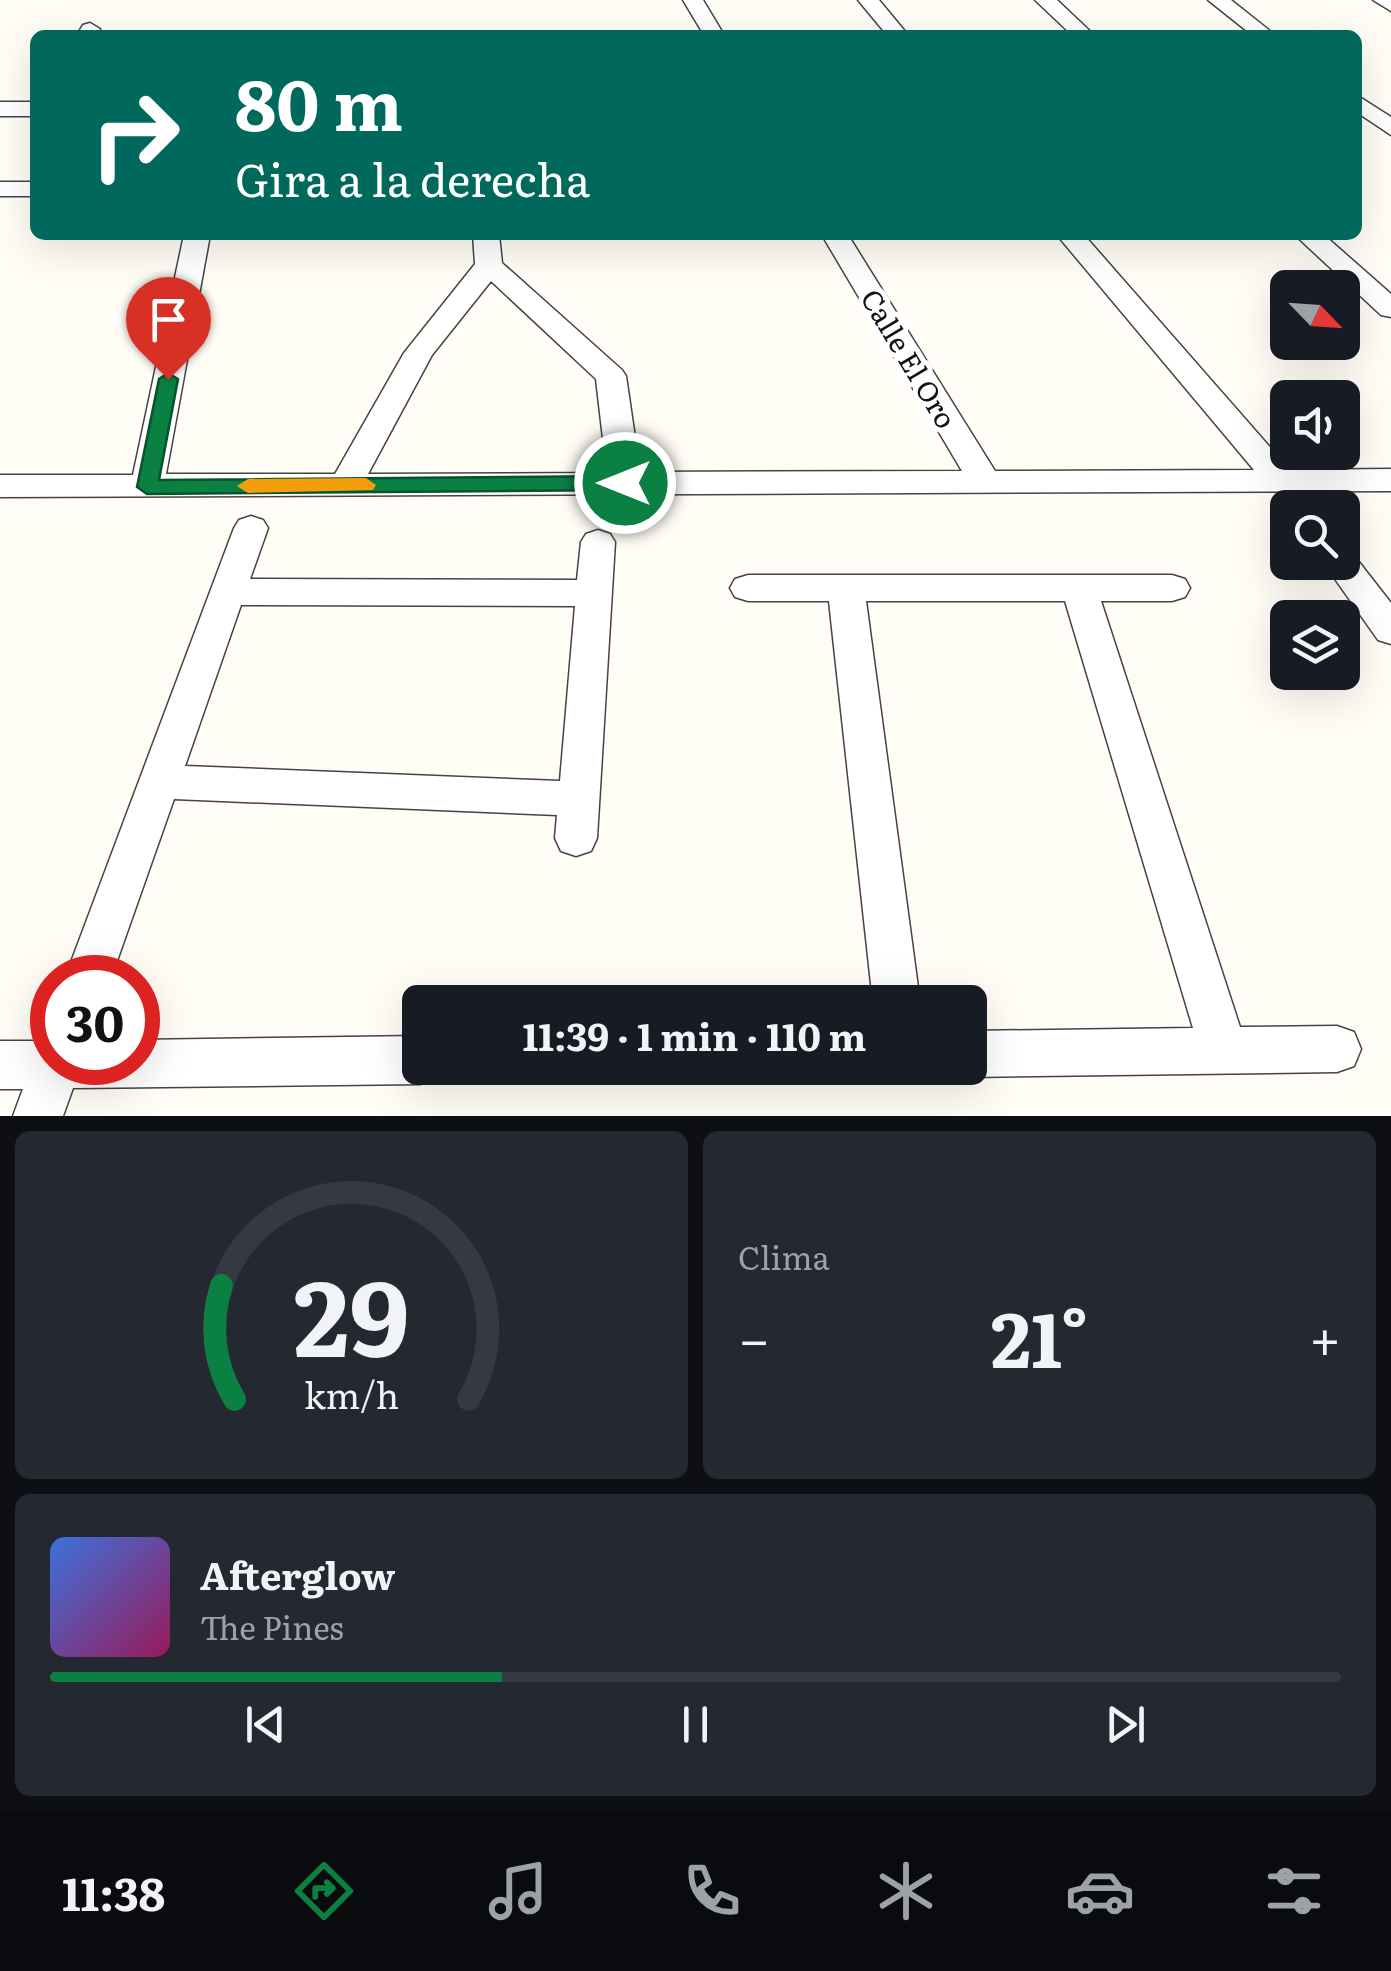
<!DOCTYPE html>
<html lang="es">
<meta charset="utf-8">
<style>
:root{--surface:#171b24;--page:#242831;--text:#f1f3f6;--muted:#9ea1a6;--line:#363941;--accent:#0b8043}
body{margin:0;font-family:Literata,serif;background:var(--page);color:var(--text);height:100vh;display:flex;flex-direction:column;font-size:38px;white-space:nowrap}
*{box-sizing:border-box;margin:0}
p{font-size:32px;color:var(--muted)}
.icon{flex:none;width:55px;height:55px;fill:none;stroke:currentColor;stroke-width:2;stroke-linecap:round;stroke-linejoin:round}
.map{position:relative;height:1116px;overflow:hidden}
.side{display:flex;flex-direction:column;gap:15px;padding:15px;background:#0d0f14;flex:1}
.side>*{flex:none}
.top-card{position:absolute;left:30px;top:30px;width:1332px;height:210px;border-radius:15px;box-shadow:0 10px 40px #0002;background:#00695c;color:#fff;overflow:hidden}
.needle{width:65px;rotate:115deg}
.fabs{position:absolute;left:1270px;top:270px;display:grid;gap:20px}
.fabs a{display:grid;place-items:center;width:90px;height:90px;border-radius:15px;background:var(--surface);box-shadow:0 10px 40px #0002;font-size:50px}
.speed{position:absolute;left:30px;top:955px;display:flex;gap:20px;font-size:50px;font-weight:700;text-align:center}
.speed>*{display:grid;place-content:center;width:130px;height:130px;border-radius:50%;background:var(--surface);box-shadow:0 10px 40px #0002;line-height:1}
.speed .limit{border:15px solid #d22;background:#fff;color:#111}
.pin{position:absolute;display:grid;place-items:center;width:85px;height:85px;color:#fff;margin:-102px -42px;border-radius:50% 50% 50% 0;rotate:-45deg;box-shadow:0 0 10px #0007}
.pin .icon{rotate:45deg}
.me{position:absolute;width:110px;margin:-55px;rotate:270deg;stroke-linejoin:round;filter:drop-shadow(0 0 8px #0008)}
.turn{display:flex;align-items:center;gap:35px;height:210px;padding:0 40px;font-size:45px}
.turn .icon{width:130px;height:130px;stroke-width:2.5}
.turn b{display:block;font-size:70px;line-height:85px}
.big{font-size:75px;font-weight:700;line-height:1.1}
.side .widget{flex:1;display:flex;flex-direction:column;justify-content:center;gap:15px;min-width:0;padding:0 35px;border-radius:15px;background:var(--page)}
.side .dial{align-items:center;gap:0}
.dial svg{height:260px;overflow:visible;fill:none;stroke:var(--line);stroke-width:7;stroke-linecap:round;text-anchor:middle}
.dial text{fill:var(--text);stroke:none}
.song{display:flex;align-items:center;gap:30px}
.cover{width:120px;height:120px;border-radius:15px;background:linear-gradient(135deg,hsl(220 70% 55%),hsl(330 70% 35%))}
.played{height:10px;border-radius:5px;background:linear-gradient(90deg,var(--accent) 35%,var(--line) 35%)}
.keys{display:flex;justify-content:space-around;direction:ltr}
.heat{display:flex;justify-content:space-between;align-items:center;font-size:55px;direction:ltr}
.side .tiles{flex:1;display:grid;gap:15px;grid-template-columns:1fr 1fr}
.widget:last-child{grid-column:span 2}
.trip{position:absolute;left:402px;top:985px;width:585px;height:100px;border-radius:15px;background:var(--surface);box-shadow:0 10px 40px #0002;font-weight:700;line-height:100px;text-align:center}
.tabs{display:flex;height:160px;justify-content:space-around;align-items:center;background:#090b0e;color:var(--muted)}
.tabs .icon{width:70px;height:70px}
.tabs .current{color:var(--accent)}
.tabs b{font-size:45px;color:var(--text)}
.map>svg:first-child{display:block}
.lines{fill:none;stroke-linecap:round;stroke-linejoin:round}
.minor-casing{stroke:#444;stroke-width:3}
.minor{fill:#fff;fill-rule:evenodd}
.route{fill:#0b8043;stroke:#07532c;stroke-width:2.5}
.slow{fill:#f59e0b}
.labels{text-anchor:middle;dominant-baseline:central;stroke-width:10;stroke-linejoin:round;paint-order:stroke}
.street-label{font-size:28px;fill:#111;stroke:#fff}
</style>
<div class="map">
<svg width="1391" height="1116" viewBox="0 0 1391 1116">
<rect width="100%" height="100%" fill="#fffdf5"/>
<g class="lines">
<defs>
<path id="minor" d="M 683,0 L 703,0 L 724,35 L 704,35 Z
M 858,0 L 879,0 L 908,35 L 887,35 Z
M 1035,0 L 1057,0 L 1094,35 L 1072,35 Z
M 1208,0 L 1231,0 L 1275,35 L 1252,35 Z
M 1373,0 L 1391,0 L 1391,11 Z
M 90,23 L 100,29 L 97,35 L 77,35 L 83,25 Z
M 1358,96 L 1391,117 L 1391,135 L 1358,113 Z
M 0,102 L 35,102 L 35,116 L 0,116 Z
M 0,182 L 35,182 L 35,196 L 0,196 Z
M 184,235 L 210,235 L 166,474 L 335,474 L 404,353 L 475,264 L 473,235 L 499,235 L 502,263 L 622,370 L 626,376 L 640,472 L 962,471 L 822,235 L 848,235 L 995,471 L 1254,470 L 1057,235 L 1084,235 L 1290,470 L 1391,469 L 1391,491 L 0,497 L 0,475 L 133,475 ZM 491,281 L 596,379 L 607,473 L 368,474 L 432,355 Z
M 1295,235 L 1324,235 L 1391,294 L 1391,317 L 1381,315 Z
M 251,516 L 263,520 L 268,528 L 250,579 L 577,580 L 581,542 L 586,534 L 598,530 L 610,534 L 615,542 L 597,838 L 591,851 L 576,856 L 561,851 L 555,838 L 557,815 L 174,799 L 111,978 L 65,978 L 234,528 L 239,520 ZM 241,605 L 575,606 L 560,781 L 185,766 Z
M 1342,550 L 1352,553 L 1391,603 L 1391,644 L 1378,640 L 1323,562 L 1342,562 Z
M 748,575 L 1172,575 L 1185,579 L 1190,588 L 1185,597 L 1172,601 L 1101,601 L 1240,1027 L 1337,1026 L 1354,1032 L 1361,1049 L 1354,1066 L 1337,1072 L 970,1077 L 953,1071 L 951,1068 L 970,1068 L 970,1031 L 1193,1028 L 1065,601 L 866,601 L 920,1002 L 873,1002 L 829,601 L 748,601 L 735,597 L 730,588 L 735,579 Z
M 420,1036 L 420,1068 L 441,1068 L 437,1077 L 420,1084 L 73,1088 L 63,1116 L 13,1116 L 23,1089 L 0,1089 L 0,1041 L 52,1041 L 52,1062 L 138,1062 L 138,1040 Z"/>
</defs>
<use href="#minor" class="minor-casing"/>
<use href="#minor" class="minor"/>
</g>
<path class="route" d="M 168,373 L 178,379 L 159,480 L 625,476 L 635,483 L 625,490 L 147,494 L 137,487 L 159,379 Z"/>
<path class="slow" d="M 366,478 L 376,485 L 373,490 L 248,493 L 237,486 L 248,479 Z"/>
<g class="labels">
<g class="street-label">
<text transform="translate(910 358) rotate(59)">Calle El Oro</text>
</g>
</g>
</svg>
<div class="fabs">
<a><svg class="needle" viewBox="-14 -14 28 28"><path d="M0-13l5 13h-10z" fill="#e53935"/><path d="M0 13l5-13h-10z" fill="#9ea1a6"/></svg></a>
<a><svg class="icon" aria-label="sound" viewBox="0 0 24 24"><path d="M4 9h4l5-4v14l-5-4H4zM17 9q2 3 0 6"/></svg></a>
<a><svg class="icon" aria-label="search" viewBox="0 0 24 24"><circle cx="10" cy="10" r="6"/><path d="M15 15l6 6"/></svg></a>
<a><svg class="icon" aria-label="layers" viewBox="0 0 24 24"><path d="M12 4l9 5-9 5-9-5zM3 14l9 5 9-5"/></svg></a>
</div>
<div class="speed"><div class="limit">30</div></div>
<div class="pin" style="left:168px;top:379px;background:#d93025"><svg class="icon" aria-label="arrive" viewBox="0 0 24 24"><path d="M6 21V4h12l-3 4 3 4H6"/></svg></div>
<svg class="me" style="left:625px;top:483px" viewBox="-20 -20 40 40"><circle r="17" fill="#0b8043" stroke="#fff" stroke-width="3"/><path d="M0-11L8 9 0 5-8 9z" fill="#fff"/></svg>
<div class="trip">11:39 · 1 min · 110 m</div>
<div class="top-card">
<div class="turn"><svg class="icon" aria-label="right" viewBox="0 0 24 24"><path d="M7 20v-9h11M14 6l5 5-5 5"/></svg><div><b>80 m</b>Gira a la derecha</div></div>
</div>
</div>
<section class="side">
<div class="tiles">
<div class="widget dial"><svg viewBox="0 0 100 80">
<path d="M14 69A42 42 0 1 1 86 69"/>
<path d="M14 69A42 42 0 0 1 10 34" stroke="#0b8043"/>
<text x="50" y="56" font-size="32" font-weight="700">29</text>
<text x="50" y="72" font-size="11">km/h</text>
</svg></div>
<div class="widget"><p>Clima</p>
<div class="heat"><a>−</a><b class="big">21°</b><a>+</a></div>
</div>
<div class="widget">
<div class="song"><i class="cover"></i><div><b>Afterglow</b><p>The Pines</p></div></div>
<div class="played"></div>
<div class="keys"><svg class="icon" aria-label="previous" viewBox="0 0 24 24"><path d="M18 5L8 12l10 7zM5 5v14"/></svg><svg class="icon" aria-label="pause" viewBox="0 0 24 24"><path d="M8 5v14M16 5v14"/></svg><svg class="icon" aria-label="next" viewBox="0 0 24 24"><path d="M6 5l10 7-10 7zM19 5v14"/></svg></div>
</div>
</div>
</section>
<nav class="tabs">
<b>11:38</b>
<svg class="icon current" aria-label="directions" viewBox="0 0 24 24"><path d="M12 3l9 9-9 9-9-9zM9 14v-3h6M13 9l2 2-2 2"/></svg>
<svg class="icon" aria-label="music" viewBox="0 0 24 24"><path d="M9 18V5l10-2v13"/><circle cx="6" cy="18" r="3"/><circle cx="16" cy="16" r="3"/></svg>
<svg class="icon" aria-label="phone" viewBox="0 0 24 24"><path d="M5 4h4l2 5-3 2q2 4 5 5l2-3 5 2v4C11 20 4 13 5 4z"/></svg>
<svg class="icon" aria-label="climate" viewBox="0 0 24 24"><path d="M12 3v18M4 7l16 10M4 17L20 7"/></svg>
<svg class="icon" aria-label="car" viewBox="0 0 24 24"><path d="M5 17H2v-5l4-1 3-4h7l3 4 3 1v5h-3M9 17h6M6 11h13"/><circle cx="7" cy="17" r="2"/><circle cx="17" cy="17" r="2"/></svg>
<svg class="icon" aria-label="filters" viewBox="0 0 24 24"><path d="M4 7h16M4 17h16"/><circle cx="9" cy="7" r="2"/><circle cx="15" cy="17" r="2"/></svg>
</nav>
